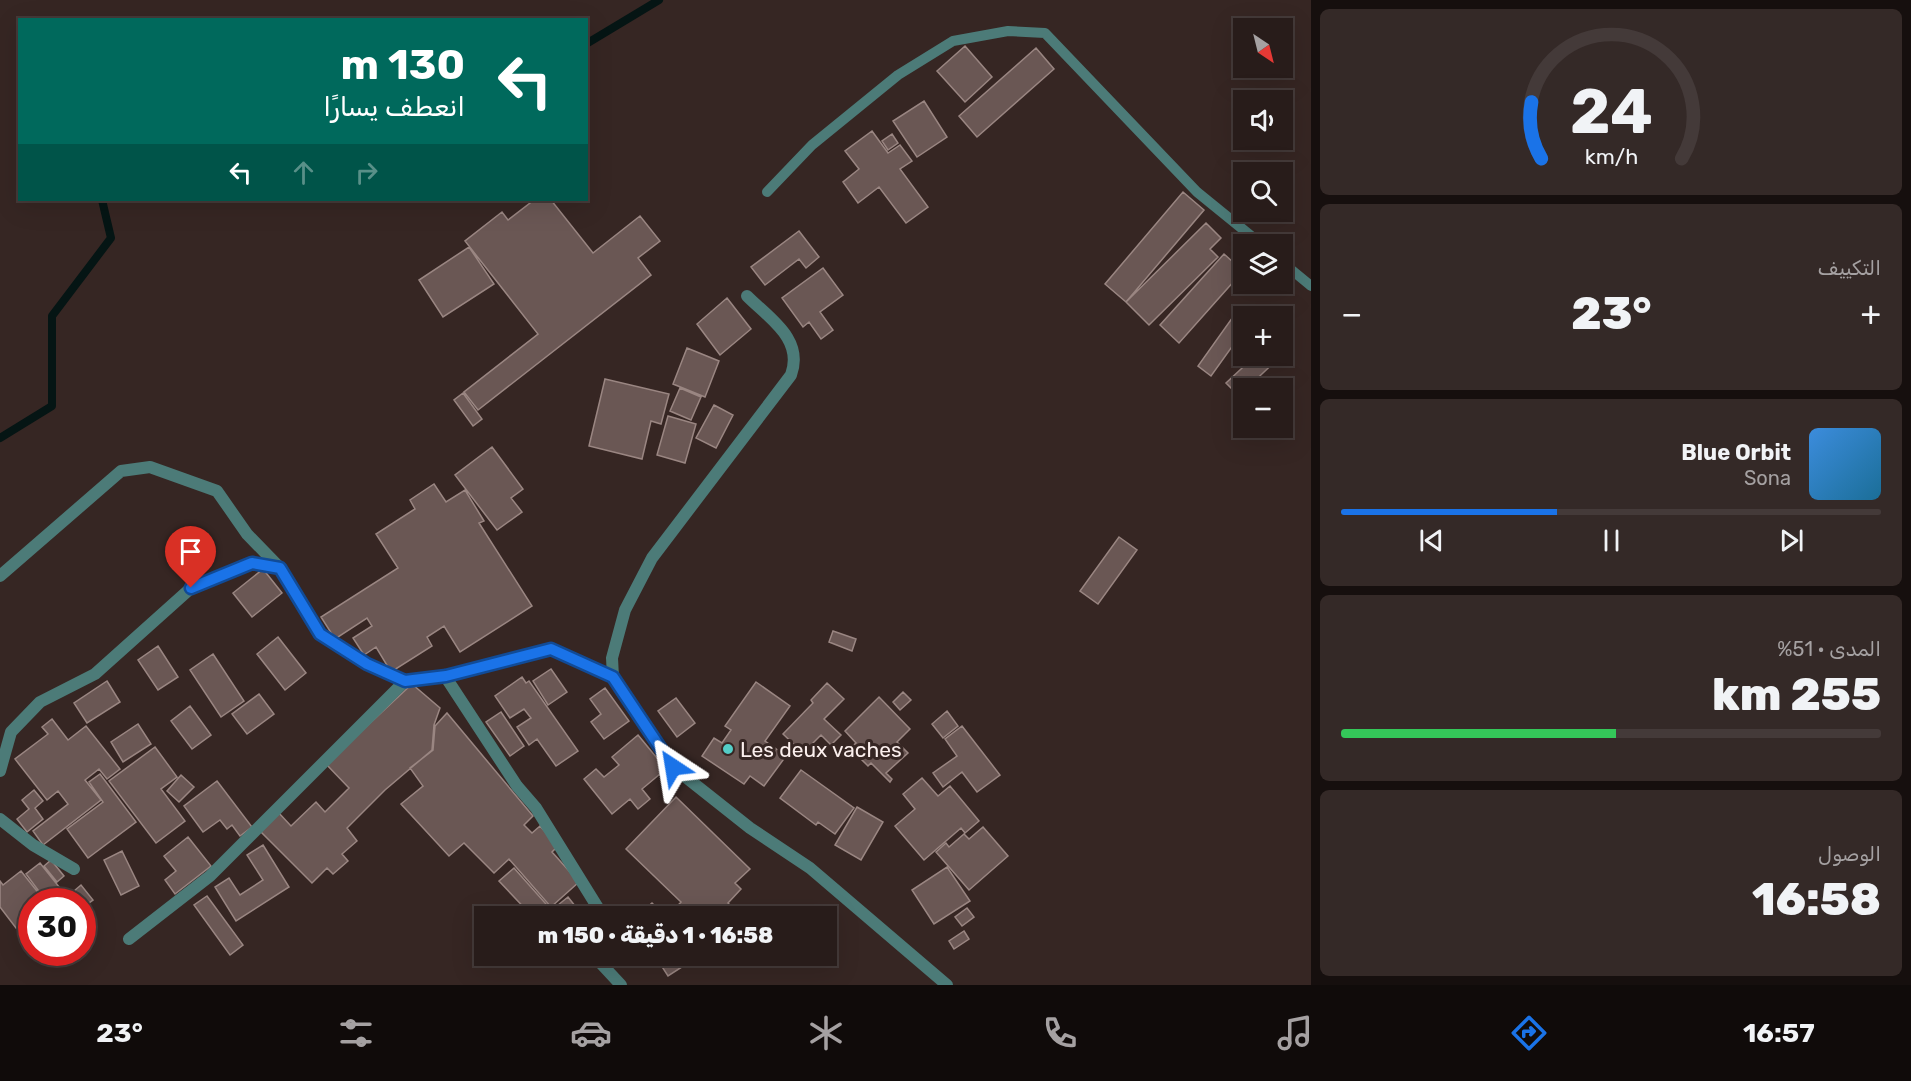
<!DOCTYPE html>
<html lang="ar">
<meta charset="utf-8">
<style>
:root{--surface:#281c1a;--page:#342927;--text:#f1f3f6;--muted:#a5a1a2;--line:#443a39;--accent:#1a73e8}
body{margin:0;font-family:Rubik,"Noto Sans Arabic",sans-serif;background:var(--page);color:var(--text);direction:rtl;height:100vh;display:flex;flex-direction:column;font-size:22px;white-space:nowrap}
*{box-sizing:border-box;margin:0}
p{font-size:20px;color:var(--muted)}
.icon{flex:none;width:33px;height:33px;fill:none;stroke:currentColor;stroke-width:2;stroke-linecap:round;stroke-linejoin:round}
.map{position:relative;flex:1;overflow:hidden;direction:ltr}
.side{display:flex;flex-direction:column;gap:9px;padding:9px;background:#160f0e;width:600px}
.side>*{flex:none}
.guide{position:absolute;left:18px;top:18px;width:570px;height:183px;border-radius:0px;box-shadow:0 6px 24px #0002,0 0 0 2px var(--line);direction:rtl;background:#00695c;color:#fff;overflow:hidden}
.needle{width:39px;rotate:145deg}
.buttons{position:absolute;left:1233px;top:18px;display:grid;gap:12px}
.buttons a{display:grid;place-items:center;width:60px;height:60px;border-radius:0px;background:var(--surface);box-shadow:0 6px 24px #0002,0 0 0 2px var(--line);font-size:30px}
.speed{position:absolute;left:18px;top:888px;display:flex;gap:12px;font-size:30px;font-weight:700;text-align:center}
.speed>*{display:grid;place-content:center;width:78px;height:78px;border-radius:50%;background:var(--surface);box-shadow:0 6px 24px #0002,0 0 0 2px var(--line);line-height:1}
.speed .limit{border:9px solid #d22;background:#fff;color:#111}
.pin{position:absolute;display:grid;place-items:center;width:51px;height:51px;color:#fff;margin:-62px -26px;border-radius:50% 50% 50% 0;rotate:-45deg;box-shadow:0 0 6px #0007}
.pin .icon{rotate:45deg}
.me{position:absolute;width:66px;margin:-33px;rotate:327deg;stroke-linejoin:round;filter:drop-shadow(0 0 4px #0008)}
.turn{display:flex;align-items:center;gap:21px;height:126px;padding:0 24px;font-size:27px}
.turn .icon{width:78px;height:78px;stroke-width:2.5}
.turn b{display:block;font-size:42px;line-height:51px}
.lanes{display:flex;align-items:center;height:57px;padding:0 24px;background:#0003;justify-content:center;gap:30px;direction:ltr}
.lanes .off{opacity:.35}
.big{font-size:45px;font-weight:800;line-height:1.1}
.side .card{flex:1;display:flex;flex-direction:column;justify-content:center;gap:9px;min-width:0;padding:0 21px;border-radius:9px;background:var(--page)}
.side .dial{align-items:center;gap:0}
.dial svg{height:156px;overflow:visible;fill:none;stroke:var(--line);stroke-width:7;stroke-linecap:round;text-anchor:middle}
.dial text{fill:var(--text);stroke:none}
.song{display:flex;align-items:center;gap:18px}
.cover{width:72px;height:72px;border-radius:9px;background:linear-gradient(135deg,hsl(210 70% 55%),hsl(200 70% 35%))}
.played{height:6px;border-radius:3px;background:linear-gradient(90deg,var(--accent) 40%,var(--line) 40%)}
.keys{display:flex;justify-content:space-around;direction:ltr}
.heat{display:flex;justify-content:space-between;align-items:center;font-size:33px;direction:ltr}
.charge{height:9px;border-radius:4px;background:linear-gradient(90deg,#34c759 51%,var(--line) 0)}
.trip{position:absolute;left:474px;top:906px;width:363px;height:60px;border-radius:0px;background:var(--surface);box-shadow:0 6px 24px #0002,0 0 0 2px var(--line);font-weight:800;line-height:60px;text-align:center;direction:rtl}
.tab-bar{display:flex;height:96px;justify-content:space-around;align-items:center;background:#100b0a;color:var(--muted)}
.tab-bar .icon{width:42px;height:42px}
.tab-bar .on{color:var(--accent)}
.tab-bar b{font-size:27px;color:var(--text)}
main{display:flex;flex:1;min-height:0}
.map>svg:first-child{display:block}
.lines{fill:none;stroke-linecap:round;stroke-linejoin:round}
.stream{stroke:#051514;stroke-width:8}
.building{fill:#6a5754;stroke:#9a8682;stroke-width:1.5}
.lane{stroke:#4c7b78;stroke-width:10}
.street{stroke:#4c7b78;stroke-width:12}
.route-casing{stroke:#114b97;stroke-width:15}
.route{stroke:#1a73e8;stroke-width:10}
.poi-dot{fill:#54cdc7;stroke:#362623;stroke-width:2}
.labels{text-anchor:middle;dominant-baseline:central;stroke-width:6;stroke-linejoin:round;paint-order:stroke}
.poi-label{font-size:21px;fill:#fbefed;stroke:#362623;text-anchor:start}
</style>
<main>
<section class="side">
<div class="card dial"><svg viewBox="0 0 100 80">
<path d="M14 69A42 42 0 1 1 86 69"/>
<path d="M14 69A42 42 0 0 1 9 40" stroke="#1a73e8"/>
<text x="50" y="56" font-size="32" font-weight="700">24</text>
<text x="50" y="72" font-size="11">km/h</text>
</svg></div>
<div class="card"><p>التكييف</p>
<div class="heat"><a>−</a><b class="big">23°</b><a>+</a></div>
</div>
<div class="card">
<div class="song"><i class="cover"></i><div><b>Blue Orbit</b><p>Sona</p></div></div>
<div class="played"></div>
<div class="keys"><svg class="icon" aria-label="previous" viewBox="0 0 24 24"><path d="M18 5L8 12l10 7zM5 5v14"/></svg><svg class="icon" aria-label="pause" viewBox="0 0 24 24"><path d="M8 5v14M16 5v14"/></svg><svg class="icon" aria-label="next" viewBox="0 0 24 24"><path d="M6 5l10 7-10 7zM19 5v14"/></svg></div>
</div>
<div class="card"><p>المدى · 51%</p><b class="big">255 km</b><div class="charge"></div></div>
<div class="card"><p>الوصول</p><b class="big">16:58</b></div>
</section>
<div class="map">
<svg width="1311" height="985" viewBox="0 0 1311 985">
<rect width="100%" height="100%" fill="#362623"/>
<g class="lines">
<path class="stream" d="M 586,44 L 659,0
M 0,438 L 52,406 L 52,316 L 111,238 L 102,200"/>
</g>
<path class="building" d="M 965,46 L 992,77 L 965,102 L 937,71 Z
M 1036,48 L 1054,69 L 977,137 L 959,116 Z
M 924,101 L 947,137 L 917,157 L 893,121 Z
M 872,131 L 888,153 L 900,145 L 912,161 L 900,169 L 928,207 L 906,223 L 879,187 L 858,203 L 843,182 L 859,169 L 845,151 Z
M 892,134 L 898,143 L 888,150 L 882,141 Z
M 1183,192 L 1204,210 L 1126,302 L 1105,284 Z
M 534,200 L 551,200 L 593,253 L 640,216 L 660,241 L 638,258 L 651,275 L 478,410 L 464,392 L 538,334 L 465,241 L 502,212 L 508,220 Z
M 1206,223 L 1221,238 L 1210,249 L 1218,257 L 1149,325 L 1126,302 Z
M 799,231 L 819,257 L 806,268 L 799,259 L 765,285 L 751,267 Z
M 469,247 L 494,284 L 443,317 L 419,280 Z
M 1224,254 L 1243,271 L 1179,343 L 1160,325 Z
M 823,268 L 843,295 L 820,312 L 833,330 L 821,339 L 809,322 L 803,327 L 782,298 Z
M 727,298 L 751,329 L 720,355 L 697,324 Z
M 1240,307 L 1253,316 L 1244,316 L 1244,330 L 1211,376 L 1198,366 Z
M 687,348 L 719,361 L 705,397 L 673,384 Z
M 1255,356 L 1281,356 L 1247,388 L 1244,388 L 1239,396 L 1226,383 Z
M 605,379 L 669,394 L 661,424 L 651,421 L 642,459 L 589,446 Z
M 680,388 L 701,397 L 691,420 L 670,411 Z
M 463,393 L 482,419 L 473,426 L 454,400 Z
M 714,405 L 733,415 L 716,448 L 696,438 Z
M 668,416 L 696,424 L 685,463 L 657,455 Z
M 492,447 L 523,489 L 511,498 L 522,512 L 497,530 L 455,475 Z
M 434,484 L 446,502 L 465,490 L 484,521 L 479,523 L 532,606 L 460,652 L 444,626 L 427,637 L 432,646 L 391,672 L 376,647 L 364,655 L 353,638 L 372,626 L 367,618 L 335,639 L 321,617 L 398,568 L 376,534 L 415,509 L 410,500 Z
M 1119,537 L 1137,550 L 1098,604 L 1080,591 Z
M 263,569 L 282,593 L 252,617 L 233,593 Z
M 833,631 L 856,639 L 852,651 L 829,642 Z
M 278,637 L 306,673 L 285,690 L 257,654 Z
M 158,646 L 178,677 L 158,690 L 138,660 Z
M 213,654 L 244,701 L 221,717 L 190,670 Z
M 551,669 L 567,692 L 548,705 L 533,681 Z
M 522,677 L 526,683 L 529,681 L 578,751 L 556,766 L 537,739 L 529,745 L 517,727 L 531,718 L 524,709 L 510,718 L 495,696 Z
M 107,681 L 120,702 L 87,723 L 74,703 Z
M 756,682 L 790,706 L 765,741 L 786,756 L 764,786 L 750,776 L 744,784 L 702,756 L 714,738 L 722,743 L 731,730 L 725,726 Z
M 827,683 L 844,699 L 824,719 L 841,735 L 831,745 L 821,735 L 803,753 L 783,734 L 813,703 L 811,700 Z
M 412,684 L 440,708 L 434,725 L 432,750 L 385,790 L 347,828 L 357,841 L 342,854 L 348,861 L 333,874 L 327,868 L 312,883 L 259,830 L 278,812 L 291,826 L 316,802 L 325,812 L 349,788 L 326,764 Z
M 605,688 L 629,721 L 604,739 L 591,722 L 601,714 L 590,699 Z
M 903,692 L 911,700 L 900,710 L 893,702 Z
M 259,694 L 274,714 L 247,734 L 232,714 Z
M 879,697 L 910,729 L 897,742 L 908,753 L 886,773 L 892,779 L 890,782 L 871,763 L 868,766 L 850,748 L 856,743 L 845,731 Z
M 676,698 L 695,723 L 677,737 L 658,711 Z
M 190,706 L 211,735 L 192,749 L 171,721 Z
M 947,711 L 958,726 L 943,738 L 932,724 Z
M 501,712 L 524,746 L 510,756 L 486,722 Z
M 447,713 L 533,816 L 524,825 L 532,833 L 540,826 L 558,846 L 552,852 L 579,882 L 551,907 L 509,859 L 494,873 L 464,843 L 449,856 L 401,804 L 423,786 L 410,768 L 433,750 L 435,726 Z
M 52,719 L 68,740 L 86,726 L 120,769 L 107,779 L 99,769 L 85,780 L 101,800 L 43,845 L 33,831 L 68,804 L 58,791 L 47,800 L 15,759 L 48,734 L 42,727 Z
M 138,724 L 151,744 L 123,762 L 111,742 Z
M 962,726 L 1000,775 L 977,792 L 962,772 L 943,787 L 933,773 L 957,756 L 945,739 Z
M 638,735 L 666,769 L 642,789 L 650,799 L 638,809 L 630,799 L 612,814 L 584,779 L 596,769 L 604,777 L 619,765 L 612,757 Z
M 155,747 L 177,777 L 161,789 L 185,821 L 156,843 L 109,781 Z
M 801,770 L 854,808 L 835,834 L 818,822 L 816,825 L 780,798 Z
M 100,774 L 136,822 L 88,858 L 67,829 L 103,802 L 89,782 Z
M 181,775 L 194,787 L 179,802 L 167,791 Z
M 922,778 L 938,796 L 950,786 L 979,821 L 965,833 L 961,828 L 924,860 L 895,826 L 915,809 L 903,794 Z
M 217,781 L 252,827 L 240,836 L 232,825 L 227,829 L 220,820 L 203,832 L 184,806 Z
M 34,790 L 43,801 L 35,808 L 43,819 L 27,832 L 17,819 L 29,809 L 22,800 Z
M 676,797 L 750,869 L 735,883 L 741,889 L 728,903 L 741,916 L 671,916 L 669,915 L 681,902 L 626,849 Z
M 857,807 L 883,822 L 861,860 L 835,845 Z
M 983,827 L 1008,856 L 969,890 L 936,852 L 946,843 L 949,847 L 964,834 L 969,839 Z
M 188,837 L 211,866 L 175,894 L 165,880 L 176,871 L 164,856 Z
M 263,845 L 289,887 L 236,921 L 215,887 L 229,878 L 240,895 L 263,880 L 247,855 Z
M 122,851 L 139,886 L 121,895 L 104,860 Z
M 51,860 L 64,876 L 57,882 L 44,866 Z
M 40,863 L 67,897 L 81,885 L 93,900 L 82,908 L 82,902 L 47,902 L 26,874 Z
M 947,867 L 970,901 L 934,924 L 912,890 Z
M 514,868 L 546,904 L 532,916 L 499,881 Z
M 21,871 L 44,900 L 32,902 L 32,910 L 25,915 L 28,919 L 16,928 L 0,907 L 0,881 L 3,885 Z
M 207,896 L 243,945 L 230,955 L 194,905 Z
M 568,897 L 583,916 L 559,916 L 553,909 Z
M 652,903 L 665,916 L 637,916 Z
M 967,908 L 974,917 L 962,926 L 955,917 Z
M 964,931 L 969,939 L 954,949 L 949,941 Z
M 668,956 L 679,956 L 685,965 L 668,976 L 659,962 Z"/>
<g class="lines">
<path class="lane" d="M 767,192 L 812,145 L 898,75 L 953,41 L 1008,31 L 1045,33 L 1197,192 L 1261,244
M 1282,262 L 1311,286"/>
<path class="street" d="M 747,296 C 770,319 804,339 791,375 L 652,558 L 625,610 L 612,658 L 613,677 L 673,767 L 750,828 L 810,868 L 947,985
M 0,576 L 121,471 L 150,467 L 217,491 L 247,534 L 280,568
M 445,676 L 517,786 L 536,808 L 603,916
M 0,771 L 11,732 L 40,702 L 95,674 L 191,588 L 252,563 L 280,568 L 320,634 L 367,664 L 405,681 L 445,676 L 551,649 L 613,677
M 0,819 L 33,845 L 74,869
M 129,939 L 210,876 L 405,681
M 594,956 L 621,985"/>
</g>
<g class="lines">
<defs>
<path id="route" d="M 191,588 L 252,563 L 280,568 L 320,634 L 367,664 L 405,681 L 446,676 L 551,649 L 613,677 L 673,767"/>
</defs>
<use href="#route" class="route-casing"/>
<use href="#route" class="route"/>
</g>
<circle class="poi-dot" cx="728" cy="749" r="6"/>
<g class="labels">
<g class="poi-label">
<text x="740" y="749">Les deux vaches</text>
</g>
</g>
</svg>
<div class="buttons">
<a><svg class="needle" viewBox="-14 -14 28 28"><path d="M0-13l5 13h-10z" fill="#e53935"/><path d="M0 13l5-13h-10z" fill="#a5a1a2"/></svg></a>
<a><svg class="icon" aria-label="sound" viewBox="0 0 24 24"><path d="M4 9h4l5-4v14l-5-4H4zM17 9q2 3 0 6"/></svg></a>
<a><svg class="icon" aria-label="search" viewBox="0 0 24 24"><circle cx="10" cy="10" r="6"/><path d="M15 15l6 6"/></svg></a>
<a><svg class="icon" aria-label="layers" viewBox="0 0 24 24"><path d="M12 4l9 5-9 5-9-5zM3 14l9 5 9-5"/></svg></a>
<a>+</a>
<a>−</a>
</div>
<div class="speed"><div class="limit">30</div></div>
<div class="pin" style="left:191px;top:588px;background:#d93025"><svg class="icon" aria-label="arrive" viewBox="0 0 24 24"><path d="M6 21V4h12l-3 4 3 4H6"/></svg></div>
<svg class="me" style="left:673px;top:767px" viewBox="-20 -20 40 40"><path d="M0-17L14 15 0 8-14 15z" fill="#1a73e8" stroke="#fff" stroke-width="4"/></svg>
<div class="trip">16:58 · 1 دقيقة · 150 m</div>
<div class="guide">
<div class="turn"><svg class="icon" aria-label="left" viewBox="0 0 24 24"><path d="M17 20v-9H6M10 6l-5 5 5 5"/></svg><div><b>130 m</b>انعطف يسارًا</div></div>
<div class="lanes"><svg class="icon" aria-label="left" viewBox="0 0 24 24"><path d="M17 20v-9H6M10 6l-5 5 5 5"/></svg><svg class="icon off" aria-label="ahead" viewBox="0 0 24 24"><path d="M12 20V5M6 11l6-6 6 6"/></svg><svg class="icon off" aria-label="right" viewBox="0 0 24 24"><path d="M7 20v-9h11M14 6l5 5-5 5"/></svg></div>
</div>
</div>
</main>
<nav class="tab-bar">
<b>16:57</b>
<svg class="icon on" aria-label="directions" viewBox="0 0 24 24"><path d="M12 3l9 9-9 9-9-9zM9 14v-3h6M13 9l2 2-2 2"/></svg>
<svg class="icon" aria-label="music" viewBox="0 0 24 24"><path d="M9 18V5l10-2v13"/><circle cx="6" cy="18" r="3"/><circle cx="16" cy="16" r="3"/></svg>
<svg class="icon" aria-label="phone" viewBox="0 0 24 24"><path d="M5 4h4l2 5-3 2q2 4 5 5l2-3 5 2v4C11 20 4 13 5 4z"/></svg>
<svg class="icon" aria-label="climate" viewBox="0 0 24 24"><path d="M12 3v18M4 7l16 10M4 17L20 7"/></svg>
<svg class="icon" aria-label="car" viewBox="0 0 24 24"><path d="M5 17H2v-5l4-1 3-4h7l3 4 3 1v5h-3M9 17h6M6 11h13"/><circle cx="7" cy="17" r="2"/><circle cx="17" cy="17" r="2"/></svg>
<svg class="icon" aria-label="filters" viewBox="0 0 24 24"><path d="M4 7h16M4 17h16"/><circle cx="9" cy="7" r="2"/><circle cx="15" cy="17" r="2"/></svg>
<b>23°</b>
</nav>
